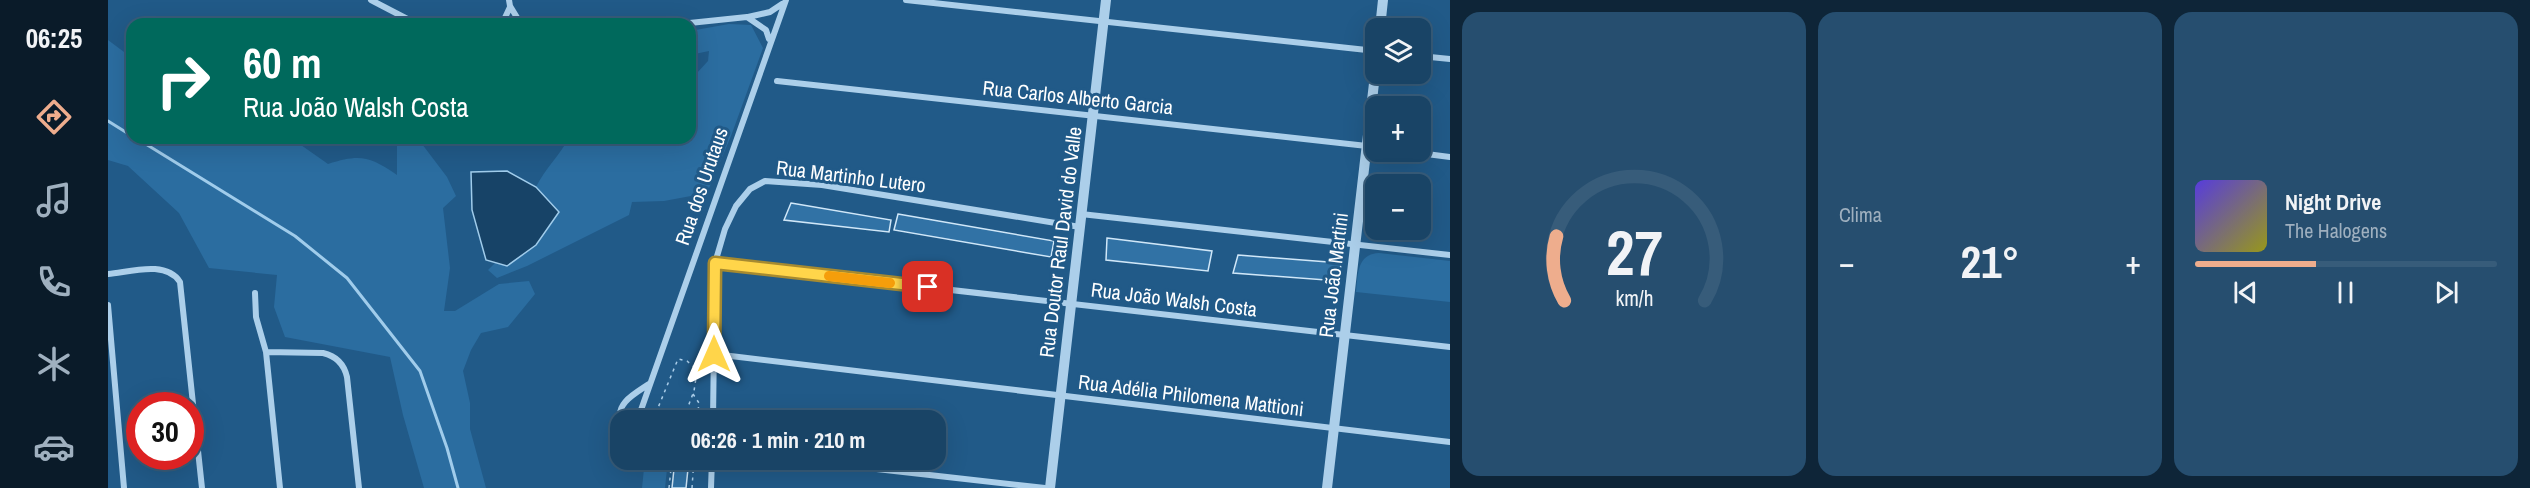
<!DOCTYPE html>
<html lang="pt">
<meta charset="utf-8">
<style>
:root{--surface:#194466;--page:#264e6f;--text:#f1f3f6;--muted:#9fb0bf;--line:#375c7a;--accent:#eead8d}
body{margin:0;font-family:"Archivo Narrow",sans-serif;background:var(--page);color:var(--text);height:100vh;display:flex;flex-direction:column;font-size:22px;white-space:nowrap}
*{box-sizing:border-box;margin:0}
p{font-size:20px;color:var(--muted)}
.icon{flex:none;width:33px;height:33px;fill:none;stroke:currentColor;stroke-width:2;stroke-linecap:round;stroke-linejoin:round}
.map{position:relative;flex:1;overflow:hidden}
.side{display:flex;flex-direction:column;gap:12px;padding:12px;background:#0e2538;width:1080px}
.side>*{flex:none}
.banner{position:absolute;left:18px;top:18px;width:570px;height:126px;border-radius:18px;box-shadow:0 6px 24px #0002,0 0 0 2px var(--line);background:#00695c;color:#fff;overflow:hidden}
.fabs{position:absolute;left:1257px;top:18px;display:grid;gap:12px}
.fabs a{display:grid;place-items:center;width:66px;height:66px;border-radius:12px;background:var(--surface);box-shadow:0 6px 24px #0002,0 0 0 2px var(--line);font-size:30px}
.speed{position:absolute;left:18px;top:392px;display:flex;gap:12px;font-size:30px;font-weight:700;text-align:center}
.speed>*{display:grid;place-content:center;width:78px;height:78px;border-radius:50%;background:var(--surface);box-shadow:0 6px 24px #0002,0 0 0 2px var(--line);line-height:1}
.speed .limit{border:9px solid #d22;background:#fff;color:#111}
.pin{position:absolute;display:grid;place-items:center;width:51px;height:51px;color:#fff;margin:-26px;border-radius:12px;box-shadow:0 3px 9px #0006}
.me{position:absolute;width:66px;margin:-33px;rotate:0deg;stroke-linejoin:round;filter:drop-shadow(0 0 4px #0008)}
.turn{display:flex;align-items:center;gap:21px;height:126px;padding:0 18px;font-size:27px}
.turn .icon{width:78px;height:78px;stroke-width:2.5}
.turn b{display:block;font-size:42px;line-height:51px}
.big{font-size:45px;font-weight:700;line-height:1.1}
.side .tile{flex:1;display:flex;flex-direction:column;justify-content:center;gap:9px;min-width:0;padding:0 21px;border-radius:18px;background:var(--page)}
.side .dial{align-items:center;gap:0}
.dial svg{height:156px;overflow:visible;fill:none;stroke:var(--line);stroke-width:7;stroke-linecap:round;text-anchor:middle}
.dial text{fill:var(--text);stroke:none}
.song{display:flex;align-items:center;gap:18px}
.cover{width:72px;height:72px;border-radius:9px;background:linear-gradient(135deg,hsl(250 70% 55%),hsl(60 70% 35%))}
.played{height:6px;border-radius:3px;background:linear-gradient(90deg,var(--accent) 40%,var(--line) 40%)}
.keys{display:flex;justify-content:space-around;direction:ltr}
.heat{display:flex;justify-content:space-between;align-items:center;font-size:33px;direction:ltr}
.side .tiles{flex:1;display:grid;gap:12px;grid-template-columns:repeat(3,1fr)}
.trip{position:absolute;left:502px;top:410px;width:336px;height:60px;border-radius:18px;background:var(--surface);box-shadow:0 6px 24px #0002,0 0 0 2px var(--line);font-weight:700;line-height:60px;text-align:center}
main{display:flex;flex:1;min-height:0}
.tabs{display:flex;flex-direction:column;width:108px;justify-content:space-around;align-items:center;background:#0a1b29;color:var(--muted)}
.tabs .icon{width:42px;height:42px}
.tabs .on{color:var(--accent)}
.tabs b{font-size:27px;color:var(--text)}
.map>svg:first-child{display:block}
.green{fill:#2b6da0}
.water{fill:#174367;stroke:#a0cceb;stroke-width:1.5}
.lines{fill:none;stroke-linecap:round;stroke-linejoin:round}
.stream{stroke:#a0cceb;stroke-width:3}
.building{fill:#3172a5;stroke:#d0e7f8;stroke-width:1.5}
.path{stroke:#accfea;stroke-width:1.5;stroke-dasharray:3 4.5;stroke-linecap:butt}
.minor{stroke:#accfea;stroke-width:6}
.tertiary{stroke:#accfea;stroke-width:10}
.route-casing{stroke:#a68a30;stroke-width:15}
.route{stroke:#ffd54a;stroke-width:10}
.slow{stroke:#f59e0b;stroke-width:10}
.labels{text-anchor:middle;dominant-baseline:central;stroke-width:6;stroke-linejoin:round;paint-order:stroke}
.street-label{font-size:20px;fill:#fff;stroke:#215a88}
</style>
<main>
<nav class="tabs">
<b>06:25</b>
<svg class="icon on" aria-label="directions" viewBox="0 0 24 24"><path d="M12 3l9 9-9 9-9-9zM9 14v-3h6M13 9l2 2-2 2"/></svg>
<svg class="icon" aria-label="music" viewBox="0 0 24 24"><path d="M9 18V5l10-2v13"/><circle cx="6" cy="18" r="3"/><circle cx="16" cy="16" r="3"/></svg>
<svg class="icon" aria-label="phone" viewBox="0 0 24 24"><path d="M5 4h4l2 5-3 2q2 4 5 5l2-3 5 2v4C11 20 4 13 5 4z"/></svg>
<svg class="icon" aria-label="climate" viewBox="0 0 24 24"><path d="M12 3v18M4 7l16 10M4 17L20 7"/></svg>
<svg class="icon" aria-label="car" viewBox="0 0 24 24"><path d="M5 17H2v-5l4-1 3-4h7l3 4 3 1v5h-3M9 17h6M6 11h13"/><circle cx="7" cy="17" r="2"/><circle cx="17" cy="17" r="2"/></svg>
</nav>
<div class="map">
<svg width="1342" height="488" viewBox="0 0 1342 488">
<rect width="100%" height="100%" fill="#215a88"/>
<path class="green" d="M 621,24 L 643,25 L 655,48 L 623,136 L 599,193 L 556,201 L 524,202 L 521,215 L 419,266 L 389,278 L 380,270 L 387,263 L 399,266 L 451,213 L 428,187 C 437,169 451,156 461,138 L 582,138 L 582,90 L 589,88 L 588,74 L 600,61 L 601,51 L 582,55 L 582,31 Z
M 0,40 L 24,58 L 24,138 L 183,138 L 220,164 C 252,154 261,156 289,175 L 289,146 L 314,144 L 339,177 L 348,196 L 335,208 L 342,268 L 336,311 L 347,311 L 391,284 L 421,281 L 427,294 L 400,327 L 373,333 L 363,350 L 355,371 L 362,403 L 362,429 L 378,488 L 316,488 L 295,415 L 282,357 L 177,337 L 166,307 L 169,275 L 101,268 L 71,213 L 20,166 L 0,160 Z
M 1271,253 L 1342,261 L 1342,302 L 1248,292 C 1250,274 1249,254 1271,253 Z
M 537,459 L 560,459 L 557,488 L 534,488 Z"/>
<path class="water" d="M 399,171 L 428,187 L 451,212 L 428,245 L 399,266 L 378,260 L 364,210 L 363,172 Z"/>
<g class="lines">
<path class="stream" d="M 0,121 L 24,136
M 28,138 L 187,236 L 239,278 L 312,371 L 339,448 L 350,488"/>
</g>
<path class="building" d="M 683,203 L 783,220 L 781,232 L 676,220 Z
M 790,214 L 946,241 L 943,257 L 786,230 Z
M 999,238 L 1104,251 L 1100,271 L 998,260 Z
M 1130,255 L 1233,263 L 1231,281 L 1125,273 Z
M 567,459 L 581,459 L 578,488 L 564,488 Z"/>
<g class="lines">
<path class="path" d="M 585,394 L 591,403 L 589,420
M 545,420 L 570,359 L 579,361 L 586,367 L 588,378 L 586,391 L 575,420
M 561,488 L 564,459
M 584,488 L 586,459"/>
<path class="minor" d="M 263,0 L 309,24
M 401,0 L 402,6 L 413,24
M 798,0 L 1268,51
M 640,17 L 662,12 L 674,4
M 394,24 L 402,7
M 572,24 L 639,17 L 658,30 L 661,39
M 1312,56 L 1342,59
M 669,81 L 1268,147
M 1303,152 L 1342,157
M 973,214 L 1342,255
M 607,263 L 1342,347
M 0,274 C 22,272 58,260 72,282 L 94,488
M 147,293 L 148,317 L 158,352 L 172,488
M 0,305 L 16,488
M 158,352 L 215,353 C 228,356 236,364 239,377 L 251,488
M 606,354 L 1342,442
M 524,420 L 533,410 L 678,0
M 605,420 L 607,263 L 617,229 L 628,206 L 642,189 L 657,181 L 714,185 L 972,227
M 513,421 C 507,403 528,393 541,384
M 680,459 L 937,488
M 603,488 L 604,459"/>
<path class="tertiary" d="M 1272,28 L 1275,0
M 942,488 L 998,0
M 1219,488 L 1268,66"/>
</g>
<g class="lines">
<defs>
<path id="route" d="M 606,354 L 607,263 L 820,287"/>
</defs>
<use href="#route" class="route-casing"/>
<use href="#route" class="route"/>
<path class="slow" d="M 721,276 L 782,283"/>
</g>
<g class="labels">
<g class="street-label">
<text transform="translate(970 97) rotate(6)">Rua Carlos Alberto Garcia</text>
<text transform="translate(743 176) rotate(7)">Rua Martinho Lutero</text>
<text transform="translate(593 186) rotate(-71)">Rua dos Urutaus</text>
<text transform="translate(952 242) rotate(-83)">Rua Doutor Raul David do Valle</text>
<text transform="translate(1225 275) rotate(-83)">Rua João Martini</text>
<text transform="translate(1066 299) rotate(7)">Rua João Walsh Costa</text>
<text transform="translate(1083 395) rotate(7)">Rua Adélia Philomena Mattioni</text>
</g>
</g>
</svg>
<div class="fabs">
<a><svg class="icon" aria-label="layers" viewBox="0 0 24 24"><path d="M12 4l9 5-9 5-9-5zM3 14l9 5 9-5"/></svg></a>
<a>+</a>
<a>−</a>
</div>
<div class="speed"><div class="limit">30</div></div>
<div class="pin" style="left:820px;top:287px;background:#d93025"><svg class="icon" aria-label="arrive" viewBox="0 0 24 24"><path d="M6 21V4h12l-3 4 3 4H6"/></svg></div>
<svg class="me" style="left:606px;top:354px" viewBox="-20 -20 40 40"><path d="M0-17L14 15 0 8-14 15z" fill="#ffd54a" stroke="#fff" stroke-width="4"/></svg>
<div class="trip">06:26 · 1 min · 210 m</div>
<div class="banner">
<div class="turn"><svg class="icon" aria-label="right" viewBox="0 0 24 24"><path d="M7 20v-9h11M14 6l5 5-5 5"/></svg><div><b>60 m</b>Rua João Walsh Costa</div></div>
</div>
</div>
<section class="side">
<div class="tiles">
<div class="tile dial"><svg viewBox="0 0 100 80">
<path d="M14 69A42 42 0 1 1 86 69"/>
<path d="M14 69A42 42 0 0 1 10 36" stroke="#eead8d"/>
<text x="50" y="56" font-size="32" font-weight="700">27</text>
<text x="50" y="72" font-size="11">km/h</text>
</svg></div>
<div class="tile"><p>Clima</p>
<div class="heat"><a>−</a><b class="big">21°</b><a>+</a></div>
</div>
<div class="tile">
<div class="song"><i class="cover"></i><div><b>Night Drive</b><p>The Halogens</p></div></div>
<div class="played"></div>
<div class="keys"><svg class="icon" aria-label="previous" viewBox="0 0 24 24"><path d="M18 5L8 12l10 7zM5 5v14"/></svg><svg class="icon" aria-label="pause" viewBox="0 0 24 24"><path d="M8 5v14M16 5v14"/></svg><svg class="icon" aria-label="next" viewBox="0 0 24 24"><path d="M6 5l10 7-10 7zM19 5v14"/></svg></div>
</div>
</div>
</section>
</main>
